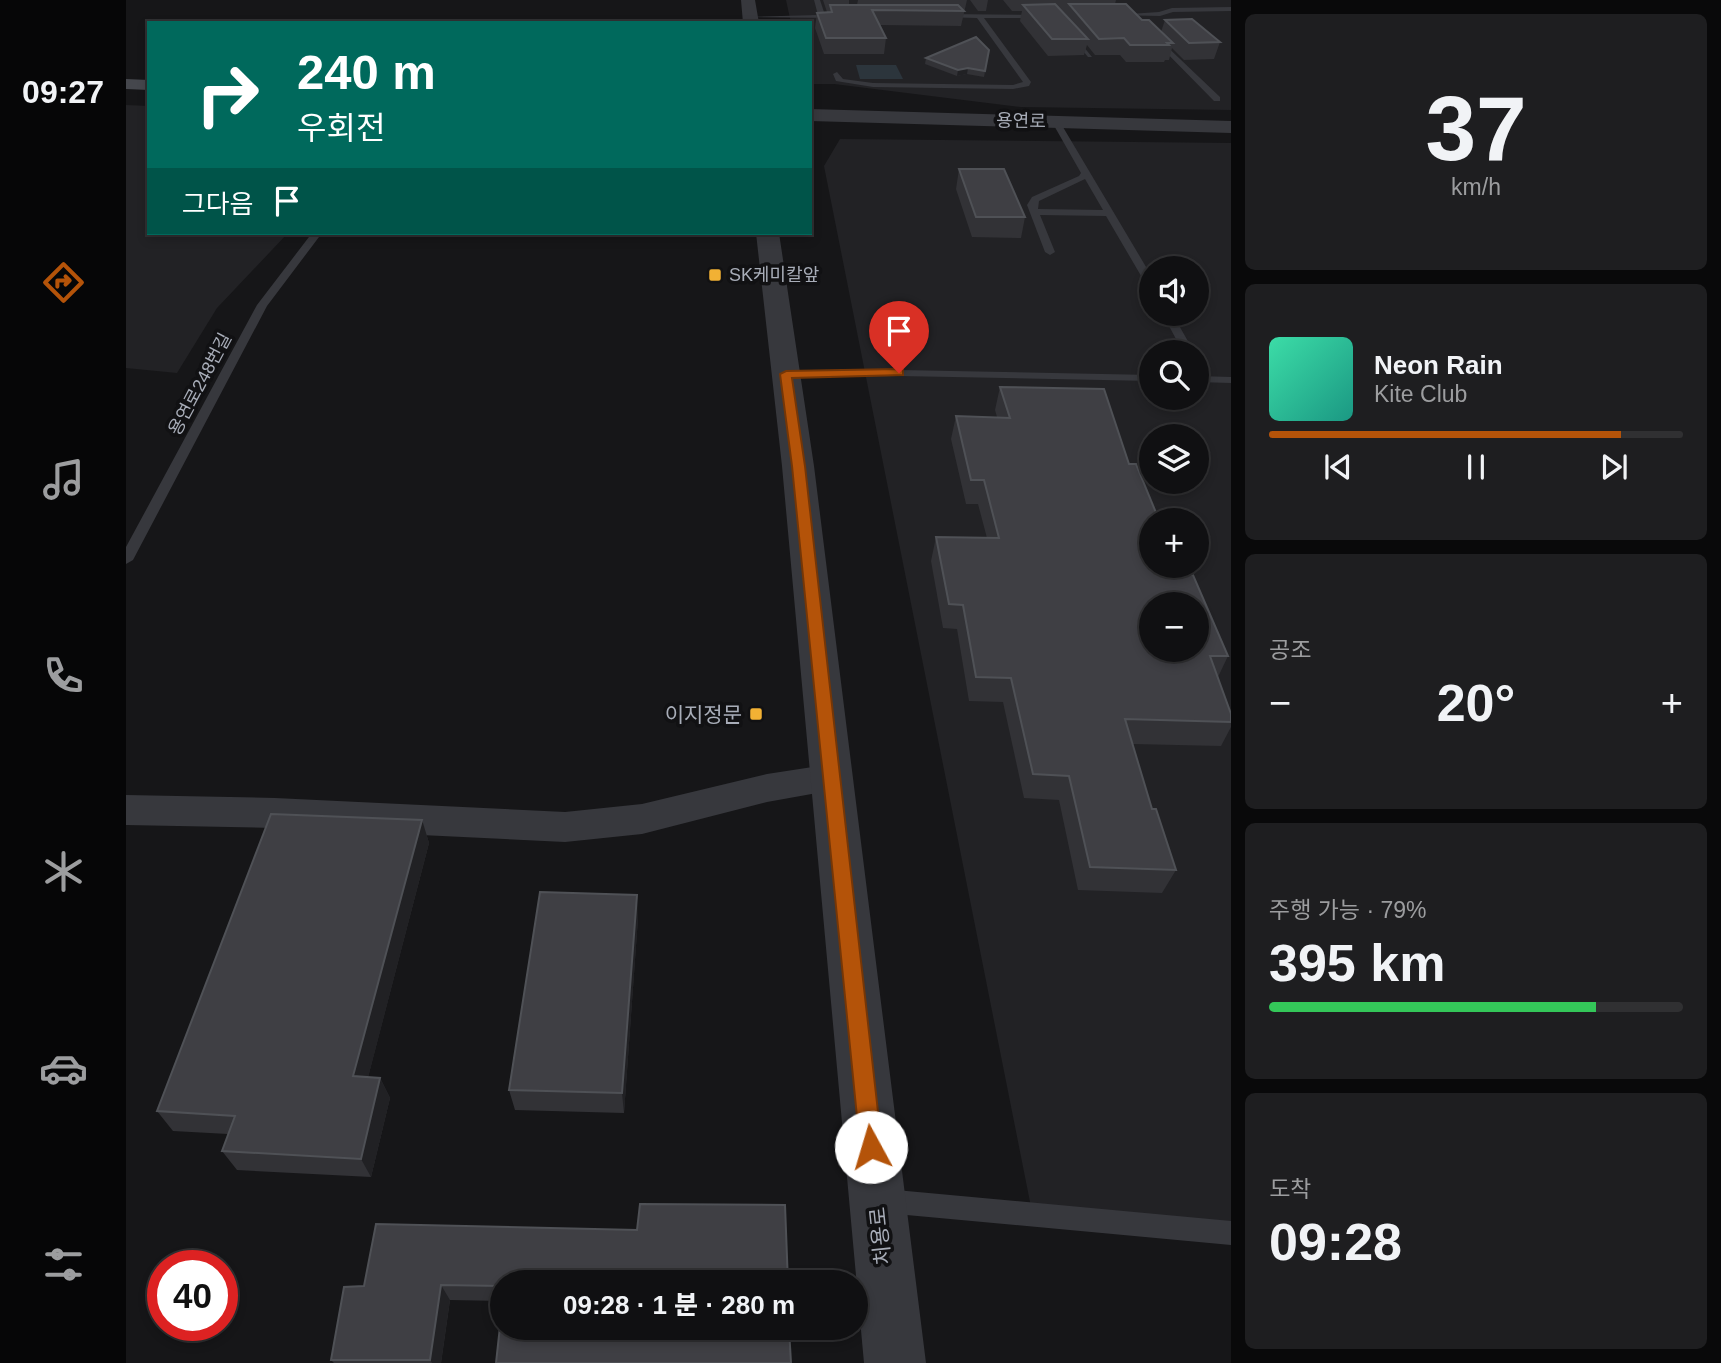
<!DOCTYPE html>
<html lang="ko">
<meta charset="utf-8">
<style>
:root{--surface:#101012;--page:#1e1e20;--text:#f1f3f6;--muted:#9c9d9f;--line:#303032;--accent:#b45309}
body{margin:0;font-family:Arial,"Noto Sans KR",sans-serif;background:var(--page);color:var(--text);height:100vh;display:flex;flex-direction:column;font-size:26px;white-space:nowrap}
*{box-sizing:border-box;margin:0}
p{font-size:23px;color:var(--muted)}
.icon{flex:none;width:38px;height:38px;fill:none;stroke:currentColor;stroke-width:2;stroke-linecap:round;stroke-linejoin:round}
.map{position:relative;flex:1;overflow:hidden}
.details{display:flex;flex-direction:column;gap:14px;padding:14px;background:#09090a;width:490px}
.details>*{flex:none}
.banner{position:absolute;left:21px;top:21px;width:665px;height:214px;border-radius:0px;box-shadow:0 4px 10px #0003,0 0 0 2px var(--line);background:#00695c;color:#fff;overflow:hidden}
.fabs{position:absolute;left:1013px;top:256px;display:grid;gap:14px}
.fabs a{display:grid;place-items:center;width:70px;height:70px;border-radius:50%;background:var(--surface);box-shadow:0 4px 10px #0003,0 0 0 2px var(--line);font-size:35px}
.speed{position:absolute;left:21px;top:1250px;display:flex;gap:14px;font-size:35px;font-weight:700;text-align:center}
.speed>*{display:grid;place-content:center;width:91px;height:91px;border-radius:50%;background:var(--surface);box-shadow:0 4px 10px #0003,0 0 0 2px var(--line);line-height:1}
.speed .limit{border:10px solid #d22;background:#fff;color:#111}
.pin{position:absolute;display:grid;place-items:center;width:60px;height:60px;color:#fff;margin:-72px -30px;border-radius:50% 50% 50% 0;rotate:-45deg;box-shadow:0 0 7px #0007}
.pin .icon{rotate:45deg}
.me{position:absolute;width:77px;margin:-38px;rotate:354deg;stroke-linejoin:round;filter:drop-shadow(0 0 5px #0008)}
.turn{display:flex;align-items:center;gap:24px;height:147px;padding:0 35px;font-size:32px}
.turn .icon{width:91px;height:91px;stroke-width:2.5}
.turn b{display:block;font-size:49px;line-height:60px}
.then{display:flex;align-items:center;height:66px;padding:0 35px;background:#0003;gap:14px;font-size:26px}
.big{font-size:52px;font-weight:800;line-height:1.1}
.details .widget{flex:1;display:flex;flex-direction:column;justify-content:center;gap:10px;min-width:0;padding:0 24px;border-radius:10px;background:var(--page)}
.details .dial{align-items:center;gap:0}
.dial b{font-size:91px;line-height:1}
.song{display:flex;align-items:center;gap:21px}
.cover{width:84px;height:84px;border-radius:10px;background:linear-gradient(135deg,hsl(160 70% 55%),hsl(170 70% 35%))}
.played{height:7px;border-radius:4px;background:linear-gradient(90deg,var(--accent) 85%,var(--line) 85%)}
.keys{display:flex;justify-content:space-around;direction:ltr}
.heat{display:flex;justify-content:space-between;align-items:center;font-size:38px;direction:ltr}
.charge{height:10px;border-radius:5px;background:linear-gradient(90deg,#34c759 79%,var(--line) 0)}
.trip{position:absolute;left:364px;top:1270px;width:378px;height:70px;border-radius:35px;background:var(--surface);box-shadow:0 4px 10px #0003,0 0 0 2px var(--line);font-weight:800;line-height:70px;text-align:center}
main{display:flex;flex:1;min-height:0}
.tab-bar{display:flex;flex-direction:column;width:126px;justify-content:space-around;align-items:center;background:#060607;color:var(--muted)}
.tab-bar .icon{width:49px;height:49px}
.tab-bar .on{color:var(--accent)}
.tab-bar b{font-size:32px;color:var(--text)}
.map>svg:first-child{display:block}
.built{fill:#222225;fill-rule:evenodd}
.water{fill:#2c353c}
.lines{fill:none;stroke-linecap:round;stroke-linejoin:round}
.service{fill:#37383d;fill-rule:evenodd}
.minor{fill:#37383d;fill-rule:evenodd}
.tertiary{fill:#37383d;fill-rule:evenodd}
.secondary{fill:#45474d;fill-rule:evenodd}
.wall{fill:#323236}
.shaded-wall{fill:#212124}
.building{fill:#3f3f44;stroke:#4f5156;stroke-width:2;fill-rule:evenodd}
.route{fill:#b45309;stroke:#753606;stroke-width:2}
.poi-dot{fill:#f2b134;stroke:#111113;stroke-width:2.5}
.labels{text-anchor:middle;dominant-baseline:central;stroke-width:7;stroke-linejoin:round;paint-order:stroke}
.far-street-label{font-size:18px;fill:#a8adb8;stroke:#111113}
.far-poi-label{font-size:18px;fill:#a8adb8;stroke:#111113;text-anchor:start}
.poi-label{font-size:21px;fill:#a8adb8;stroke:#111113;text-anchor:end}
.street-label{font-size:21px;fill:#a8adb8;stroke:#111113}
</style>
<main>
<nav class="tab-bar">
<b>09:27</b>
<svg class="icon on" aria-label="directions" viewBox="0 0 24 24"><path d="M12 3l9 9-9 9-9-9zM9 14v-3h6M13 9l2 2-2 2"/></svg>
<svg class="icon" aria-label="music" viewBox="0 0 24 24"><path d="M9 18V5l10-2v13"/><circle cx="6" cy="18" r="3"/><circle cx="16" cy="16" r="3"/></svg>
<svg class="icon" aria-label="phone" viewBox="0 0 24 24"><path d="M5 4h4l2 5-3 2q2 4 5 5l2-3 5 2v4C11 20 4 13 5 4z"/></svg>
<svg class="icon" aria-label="climate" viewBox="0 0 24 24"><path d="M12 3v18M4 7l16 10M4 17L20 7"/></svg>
<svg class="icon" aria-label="car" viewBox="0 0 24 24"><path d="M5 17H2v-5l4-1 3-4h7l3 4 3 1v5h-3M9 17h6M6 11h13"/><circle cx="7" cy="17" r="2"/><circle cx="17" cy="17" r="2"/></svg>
<svg class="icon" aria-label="filters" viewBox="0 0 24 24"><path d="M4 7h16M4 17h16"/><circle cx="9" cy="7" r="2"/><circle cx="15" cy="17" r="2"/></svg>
</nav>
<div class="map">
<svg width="1105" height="1363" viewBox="0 0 1105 1363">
<rect width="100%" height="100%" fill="#161618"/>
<path class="built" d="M 660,0 L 1105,0 L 1105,110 L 895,107 L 708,84 L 684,84 L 684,23 L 665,23 Z
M 0,105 L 23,106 L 23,233 L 162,233 L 91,308 L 51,373 L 0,368 Z
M 714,139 L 1105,143 L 1105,1231 L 906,1212 L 698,166 ZM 1026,268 L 1071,268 L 1071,313 L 1026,313 ZM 1026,352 L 1071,352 L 1071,397 L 1026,397 ZM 1026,436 L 1071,436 L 1071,481 L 1026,481 ZM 1026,520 L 1071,520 L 1071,565 L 1026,565 ZM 1026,604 L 1071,604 L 1071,649 L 1026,649 Z"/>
<path class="water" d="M 730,65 L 770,65 L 777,79 L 734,79 Z"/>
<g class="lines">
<path class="service" d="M 688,0 L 694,0 L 699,15 L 710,15 L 712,18 L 622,17 L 692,15 Z
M 1105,7 L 1105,11 L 1047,12 L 1034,16 L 988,15 L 1033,12 L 1046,8 Z
M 816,14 L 918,15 L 916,18 L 858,18 L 905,82 L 903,86 L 887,89 L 747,87 L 710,81 L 707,74 L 711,72 L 717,79 L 747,83 L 887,85 L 897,82 L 851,18 L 814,17 Z
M 944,35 L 948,35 L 966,57 L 962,57 Z
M 1029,39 L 1033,39 L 1094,97 L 1094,101 L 1088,101 L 1029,41 Z
M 930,120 L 934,122 L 1026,277 L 1026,289 L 1021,286 L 980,216 L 914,215 L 929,252 L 924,255 L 919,252 L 901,205 L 906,197 L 953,176 L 955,173 L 926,122 ZM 959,179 L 977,210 L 912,209 L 913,201 Z
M 186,233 L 196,233 L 141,306 L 7,560 L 0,564 L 0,547 L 131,305 Z
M 1036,313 L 1046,313 L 1068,352 L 1057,352 Z
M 773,370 L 1026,375 L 1026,381 L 773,376 L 660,377 L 654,374 L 660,371 Z
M 1071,376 L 1105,377 L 1105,383 L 1071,382 Z
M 759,1189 L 1105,1221 L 1105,1245 L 759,1213 L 751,1209 L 747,1201 L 751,1193 Z"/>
<path class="minor" d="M 706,764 L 719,768 L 724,778 L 719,788 L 641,802 L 516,834 L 439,842 L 149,828 L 0,825 L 0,795 L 149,798 L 439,812 L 516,804 L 641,774 Z"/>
<path class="tertiary" d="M 615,0 L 629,0 L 633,23 L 617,23 Z
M 684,109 L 1105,121 L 1105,133 L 684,121 Z
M 630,233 L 653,233 L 688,466 L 800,1363 L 738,1363 L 656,466 Z"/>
<path class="secondary" d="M 0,79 L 23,80 L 23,90 L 0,89 Z"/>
</g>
<path class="wall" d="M 697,0 L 723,0 L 723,5 L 731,5 L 732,0 L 841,0 L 835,26 L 754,25 L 760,38 L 758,54 L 698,54 L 689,28 L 691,13 L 701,12 Z
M 844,0 L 862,0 L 860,11 L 852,11 Z
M 877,0 L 990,0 L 989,4 L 1035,32 L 1039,20 L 1094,42 L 1088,59 L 1058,60 L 1046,48 L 1043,60 L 1039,60 L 1038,62 L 1000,62 L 994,55 L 969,55 L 961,45 L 958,55 L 922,56 L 894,21 L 896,11 L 886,11 Z
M 863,50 L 858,77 L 841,74 L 831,76 L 799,64 L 800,58 Z
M 833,169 L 899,217 L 895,238 L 846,237 L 830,189 Z
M 874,387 L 1003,464 L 1056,575 L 1102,656 L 1092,677 L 1105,714 L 1105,727 L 1095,746 L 1007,744 L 1026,809 L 1050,870 L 1036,893 L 952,890 L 933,800 L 898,798 L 877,702 L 843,701 L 831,629 L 817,628 L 805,561 L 810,537 L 861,538 L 852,504 L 840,504 L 825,439 L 830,416 L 871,417 L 869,410 Z
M 296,820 L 303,843 L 242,1077 L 254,1078 L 264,1098 L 245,1177 L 111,1170 L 96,1151 L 102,1134 L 47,1131 L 31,1111 Z
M 512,918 L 498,1113 L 389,1110 L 383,1090 Z
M 250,1224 L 376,1283 L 376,1301 L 324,1300 L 315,1363 L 208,1363 L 205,1360 L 238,1286 Z"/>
<path class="shaded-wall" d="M 842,68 L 841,74 L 831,76 L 832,70 Z
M 296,820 L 303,843 L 237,1097 L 227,1076 Z
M 511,895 L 512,918 L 498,1113 L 496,1093 Z
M 254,1078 L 264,1098 L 245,1177 L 235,1159 Z
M 315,1285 L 324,1300 L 315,1363 L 306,1363 L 304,1360 Z"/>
<path class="building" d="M 929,4 L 962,39 L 926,39 L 897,5 Z
M 943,4 L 1000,4 L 1016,20 L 1023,20 L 1047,43 L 1041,43 L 1043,45 L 1004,45 L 998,38 L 973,39 Z
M 704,5 L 832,5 L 838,11 L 746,10 L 760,38 L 700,38 L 691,13 L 706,12 Z
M 1066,19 L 1094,42 L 1063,43 L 1039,20 Z
M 850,37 L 863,50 L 859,71 L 842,68 L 832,70 L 800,58 Z
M 833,169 L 878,169 L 899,217 L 850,217 Z
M 874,387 L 978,389 L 1003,464 L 1010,464 L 1033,520 L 1026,520 L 1026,565 L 1052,565 L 1056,575 L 1067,575 L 1102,656 L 1084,656 L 1105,714 L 1105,722 L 999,719 L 1026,809 L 1030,809 L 1050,870 L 964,867 L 943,776 L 907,774 L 885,678 L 850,677 L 837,605 L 823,604 L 810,537 L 873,538 L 858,480 L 845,480 L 830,416 L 884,418 ZM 1026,604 L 1071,604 L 1071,649 L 1026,649 Z
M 145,814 L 296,820 L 227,1076 L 254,1078 L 235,1159 L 96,1151 L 109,1116 L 31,1111 Z
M 414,892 L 511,895 L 496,1093 L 383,1090 Z
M 514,1204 L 659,1205 L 662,1283 L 376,1283 L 376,1286 L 315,1285 L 304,1360 L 205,1360 L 218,1287 L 238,1286 L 250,1224 L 511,1230 Z
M 376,1308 L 376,1328 L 663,1328 L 665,1363 L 370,1363 Z"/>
<path class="route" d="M 773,369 L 777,370 L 777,375 L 666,378 L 679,466 L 756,1147 L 753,1155 L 745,1158 L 737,1155 L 734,1147 L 666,466 L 654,374 L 660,371 Z"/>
<g class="poi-dot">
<rect x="582" y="268" width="14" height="14" rx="3.5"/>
<rect x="623" y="707" width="14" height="14" rx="3.5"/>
</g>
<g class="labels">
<g class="far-street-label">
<text transform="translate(895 121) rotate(1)">용연로</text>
<text transform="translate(74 384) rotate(-62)">용연로248번길</text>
</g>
<g class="far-poi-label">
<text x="603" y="275">SK케미칼앞</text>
</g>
<g class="poi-label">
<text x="616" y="714">이지정문</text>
</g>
<g class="street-label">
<text transform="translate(754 1236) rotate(-96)">처용로</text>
</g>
</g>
</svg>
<div class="fabs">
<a><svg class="icon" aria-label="sound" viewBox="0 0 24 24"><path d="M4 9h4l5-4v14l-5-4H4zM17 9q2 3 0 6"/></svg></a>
<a><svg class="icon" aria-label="search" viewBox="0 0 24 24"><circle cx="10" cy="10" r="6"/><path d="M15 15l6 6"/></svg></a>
<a><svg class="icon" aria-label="layers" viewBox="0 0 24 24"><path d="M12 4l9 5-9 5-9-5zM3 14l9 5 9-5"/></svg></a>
<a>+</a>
<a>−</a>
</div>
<div class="speed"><div class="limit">40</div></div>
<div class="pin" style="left:773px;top:373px;background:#d93025"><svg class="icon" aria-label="arrive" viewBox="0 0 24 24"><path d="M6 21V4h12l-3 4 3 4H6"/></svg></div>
<svg class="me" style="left:745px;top:1147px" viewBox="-20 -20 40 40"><circle r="19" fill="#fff"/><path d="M0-13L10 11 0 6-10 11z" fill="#b45309"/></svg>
<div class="trip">09:28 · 1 분 · 280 m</div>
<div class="banner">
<div class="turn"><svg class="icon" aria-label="right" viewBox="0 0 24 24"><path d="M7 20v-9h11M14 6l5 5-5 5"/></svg><div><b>240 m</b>우회전</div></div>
<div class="then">그다음<svg class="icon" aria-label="arrive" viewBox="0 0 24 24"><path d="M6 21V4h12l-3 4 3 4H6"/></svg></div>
</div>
</div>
<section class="details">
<div class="widget dial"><b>37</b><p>km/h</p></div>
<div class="widget">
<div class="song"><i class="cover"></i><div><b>Neon Rain</b><p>Kite Club</p></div></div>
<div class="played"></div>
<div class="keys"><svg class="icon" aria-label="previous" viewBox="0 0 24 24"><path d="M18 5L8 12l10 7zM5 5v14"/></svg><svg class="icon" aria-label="pause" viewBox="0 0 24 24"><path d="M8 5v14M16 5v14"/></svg><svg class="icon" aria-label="next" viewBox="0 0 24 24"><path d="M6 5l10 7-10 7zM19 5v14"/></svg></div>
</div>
<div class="widget"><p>공조</p>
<div class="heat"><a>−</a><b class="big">20°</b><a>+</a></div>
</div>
<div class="widget"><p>주행 가능 · 79%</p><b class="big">395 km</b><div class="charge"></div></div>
<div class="widget"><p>도착</p><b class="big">09:28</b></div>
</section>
</main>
